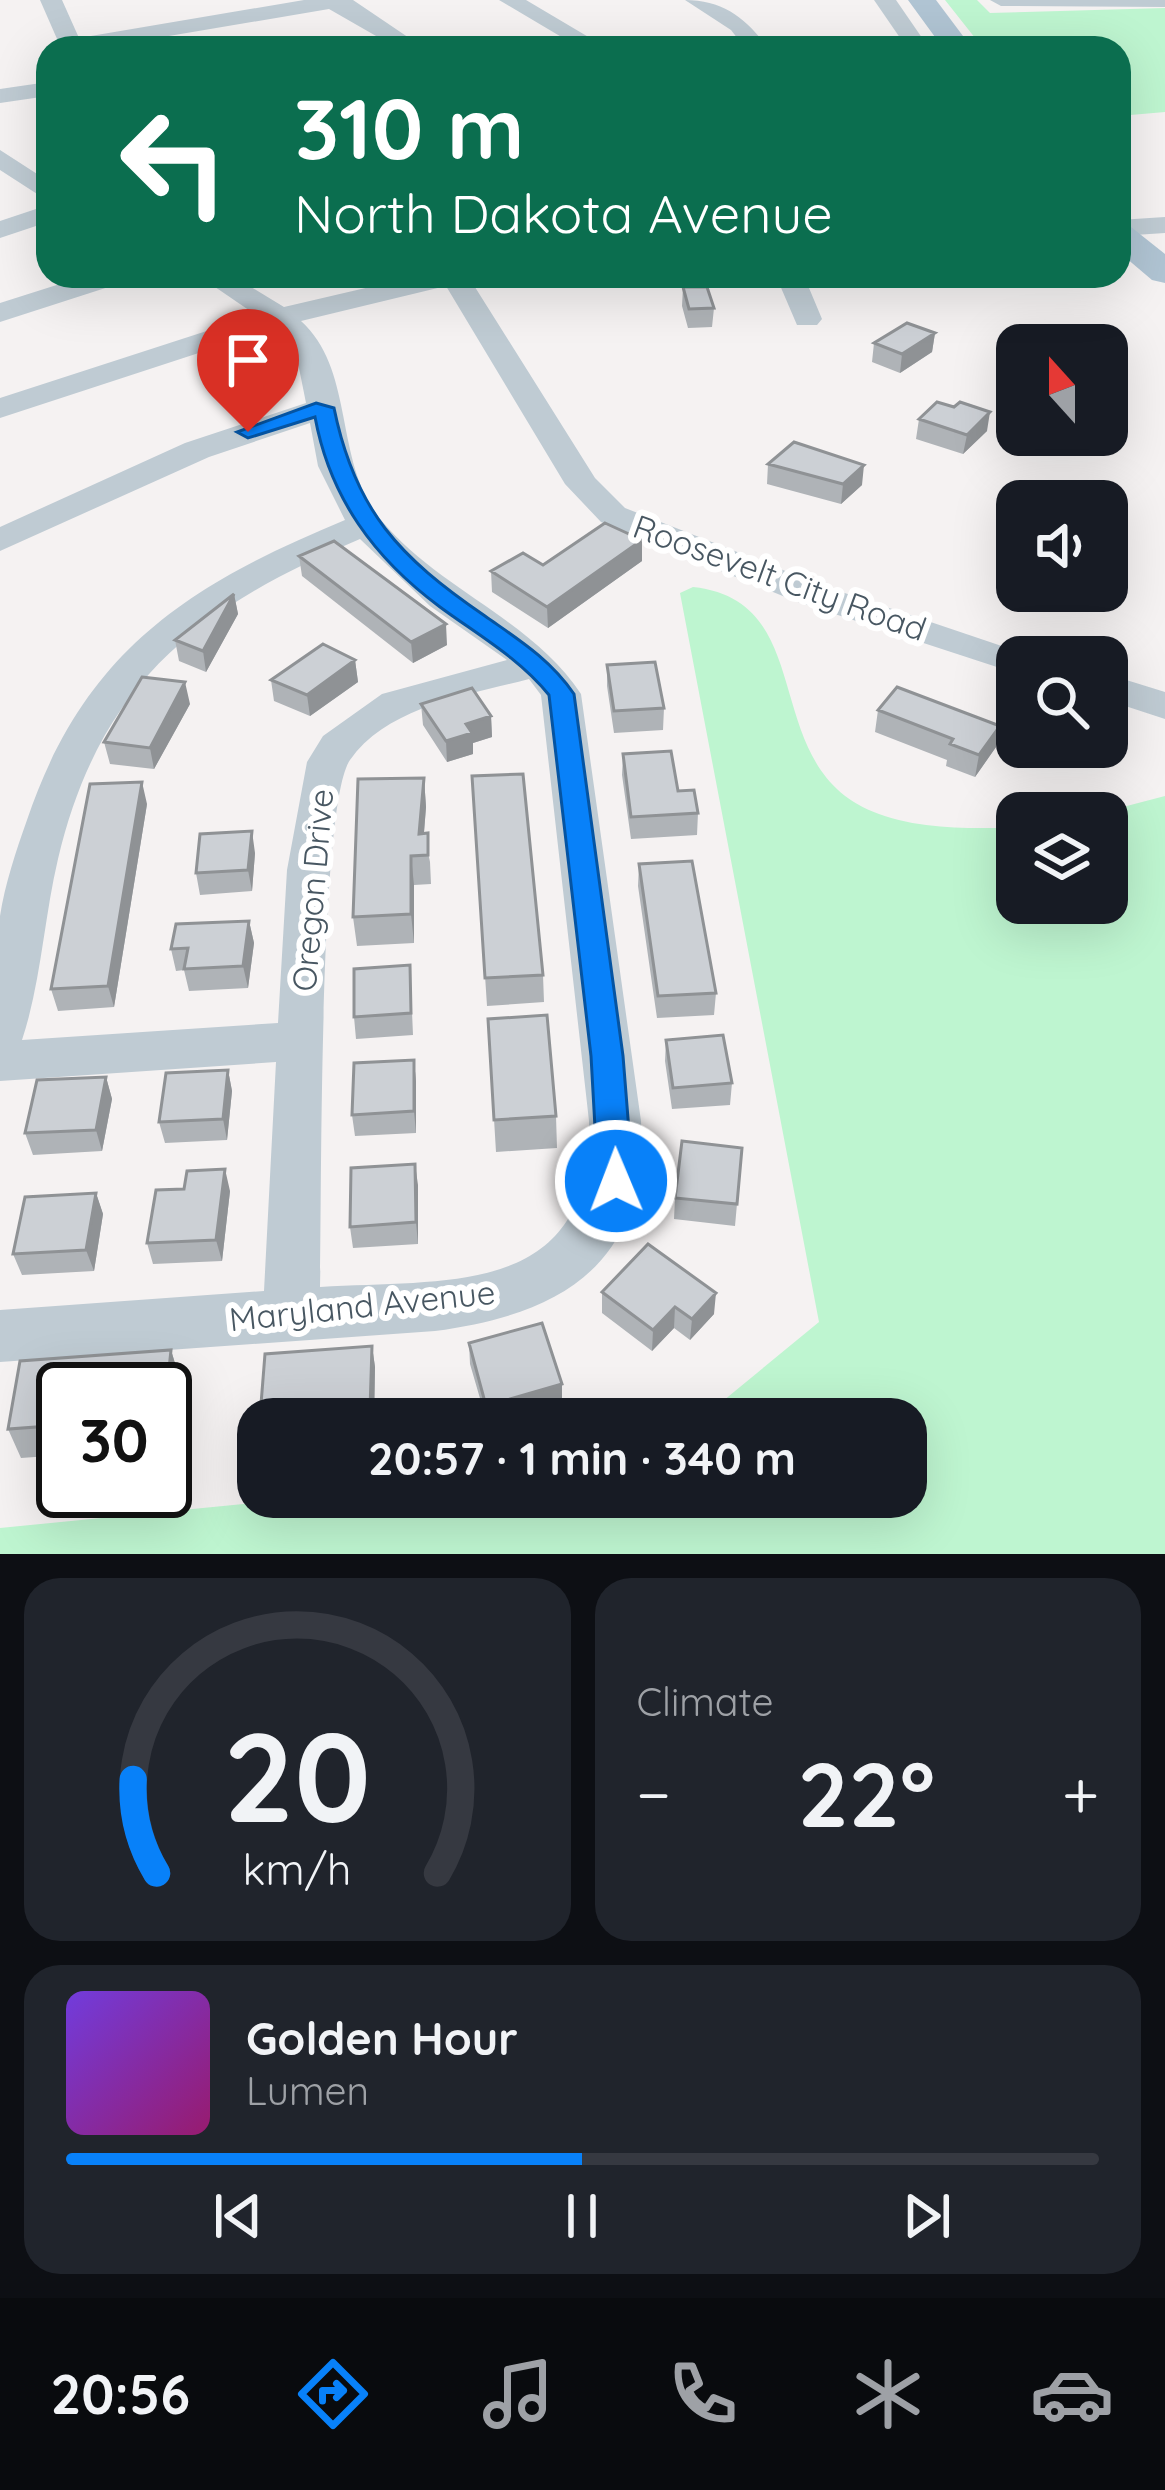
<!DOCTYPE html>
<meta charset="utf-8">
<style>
:root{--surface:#171b24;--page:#20242c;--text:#f1f3f6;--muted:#9ea1a6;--line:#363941;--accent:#0881f9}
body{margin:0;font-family:Quicksand,sans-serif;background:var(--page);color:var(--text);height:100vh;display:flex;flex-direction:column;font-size:45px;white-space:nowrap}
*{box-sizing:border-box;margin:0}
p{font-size:39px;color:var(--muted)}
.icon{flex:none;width:66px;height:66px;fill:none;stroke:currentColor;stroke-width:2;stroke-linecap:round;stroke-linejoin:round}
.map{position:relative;height:1554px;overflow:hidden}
.panel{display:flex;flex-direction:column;gap:24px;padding:24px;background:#0d0f14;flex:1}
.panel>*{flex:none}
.top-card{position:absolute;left:36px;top:36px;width:1095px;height:252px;border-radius:36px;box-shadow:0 12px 48px #0002;background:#0b6e4f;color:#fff;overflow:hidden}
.needle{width:78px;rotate:339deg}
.fabs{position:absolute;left:996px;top:324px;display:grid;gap:24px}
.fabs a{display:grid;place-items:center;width:132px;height:132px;border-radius:24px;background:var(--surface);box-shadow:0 12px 48px #0002;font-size:60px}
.speed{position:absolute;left:36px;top:1362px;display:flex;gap:24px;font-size:60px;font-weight:700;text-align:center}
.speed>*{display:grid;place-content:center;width:156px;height:156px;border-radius:50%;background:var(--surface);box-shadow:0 12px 48px #0002;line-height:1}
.speed .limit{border:6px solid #111;border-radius:18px;background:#fff;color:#111}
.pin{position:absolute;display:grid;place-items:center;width:102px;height:102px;color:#fff;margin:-123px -51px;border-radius:50% 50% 50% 0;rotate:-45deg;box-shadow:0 0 12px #0007}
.pin .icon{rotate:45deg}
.me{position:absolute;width:132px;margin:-66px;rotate:359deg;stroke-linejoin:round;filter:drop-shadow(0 0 9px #0008)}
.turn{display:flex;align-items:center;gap:42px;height:252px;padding:0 60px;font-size:54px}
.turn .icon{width:156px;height:156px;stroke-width:2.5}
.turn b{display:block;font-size:84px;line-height:102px}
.big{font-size:90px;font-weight:800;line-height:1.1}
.panel .tile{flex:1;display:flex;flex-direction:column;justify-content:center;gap:18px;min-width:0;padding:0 42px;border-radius:36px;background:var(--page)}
.panel .dial{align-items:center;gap:0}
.dial svg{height:312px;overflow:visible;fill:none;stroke:var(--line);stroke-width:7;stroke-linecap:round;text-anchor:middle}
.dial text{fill:var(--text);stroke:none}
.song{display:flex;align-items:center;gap:36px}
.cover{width:144px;height:144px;border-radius:18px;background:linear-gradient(135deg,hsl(260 70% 55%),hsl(320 70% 35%))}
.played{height:12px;border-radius:6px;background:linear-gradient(90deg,var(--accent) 50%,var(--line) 50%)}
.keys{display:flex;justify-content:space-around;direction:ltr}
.heat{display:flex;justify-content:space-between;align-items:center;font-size:66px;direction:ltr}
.panel .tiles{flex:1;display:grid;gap:24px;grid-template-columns:1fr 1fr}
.tile:last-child{grid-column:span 2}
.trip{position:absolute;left:237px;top:1398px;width:690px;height:120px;border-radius:36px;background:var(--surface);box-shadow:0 12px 48px #0002;font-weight:800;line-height:120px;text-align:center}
.tab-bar{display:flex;height:192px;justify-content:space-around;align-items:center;background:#090b0e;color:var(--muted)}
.tab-bar .icon{width:84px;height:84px}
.tab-bar .selected{color:var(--accent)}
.tab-bar b{font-size:54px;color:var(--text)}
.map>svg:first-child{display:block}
.green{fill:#bef5d0}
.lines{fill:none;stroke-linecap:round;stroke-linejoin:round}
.minor{fill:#bfcbd3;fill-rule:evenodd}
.major{fill:#b0c4d3;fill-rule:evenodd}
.wall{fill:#afb3b7}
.shaded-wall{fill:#8f9295}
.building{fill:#ccd0d5;stroke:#8f9295;stroke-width:3}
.route{fill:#0881f9;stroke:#0554a2;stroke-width:3}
.labels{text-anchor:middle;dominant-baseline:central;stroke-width:12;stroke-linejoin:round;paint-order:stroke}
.street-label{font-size:33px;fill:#485762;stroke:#fff}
</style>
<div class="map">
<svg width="1165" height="1554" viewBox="0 0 1165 1554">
<rect width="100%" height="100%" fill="#f5f2f2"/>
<path class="green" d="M 945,0 L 977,0 L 990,13 L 1165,8 L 1165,112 L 1119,116 L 1119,48 L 983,48 Z
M 693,587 C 824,601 754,770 879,814 C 922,830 972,828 1017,828 L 1017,903 L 1107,903 L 1107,813 L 1100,813 L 1165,796 L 1165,1554 L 0,1554 L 0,1528 L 313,1497 L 906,1497 L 906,1419 L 701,1419 L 819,1322 L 680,593 Z"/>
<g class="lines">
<path class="minor" d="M 40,0 L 62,0 L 79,38 L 304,0 L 353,0 L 424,48 L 397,48 L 329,9 L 98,48 L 61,48 Z
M 499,0 L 526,0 L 607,48 L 580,48 Z
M 685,0 C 723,0 746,18 768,48 L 745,48 L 731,30 Z
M 874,0 L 896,0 L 929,48 L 907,48 Z
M 990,0 L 1165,0 L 1165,7 L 1001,6 Z
M 48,82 L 48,96 L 0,103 L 0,89 Z
M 0,150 L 48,181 L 48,201 L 0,170 Z
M 48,205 L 48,222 L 0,238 L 0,221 Z
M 1165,217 L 1165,233 L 1119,236 L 1119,220 Z
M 85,276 L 128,276 L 124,282 L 0,322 L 0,303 Z
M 199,276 L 233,276 L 284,307 L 417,276 L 468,276 L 595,478 L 625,508 L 821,585 L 1034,657 L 1017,657 L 1017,672 L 1003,669 L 795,601 L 601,522 L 565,484 L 446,286 L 301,321 C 356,371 333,462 381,520 C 438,589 533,620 581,694 L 641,1121 C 647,1263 564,1314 435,1331 L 0,1362 L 0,1310 L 264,1291 L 276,1062 L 0,1081 C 0,1027 0,969 0,916 C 5,884 16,851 27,820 C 84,651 188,585 345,520 L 318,466 L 310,423 L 209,457 L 0,551 L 0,527 L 185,443 L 306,403 L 295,348 L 275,328 L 0,418 L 0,398 L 256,315 ZM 360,539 L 430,606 L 507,660 L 382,694 L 323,736 L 307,762 L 287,870 L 278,1023 L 22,1040 C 41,983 44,918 58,859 C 100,681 200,607 360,539 ZM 529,679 L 541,695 L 589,1121 C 593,1298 451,1279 320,1287 C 322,1206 318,806 350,760 C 388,706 470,695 529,679 Z
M 776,276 L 804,276 L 822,319 L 817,325 L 797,325 Z
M 1107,674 L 1165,692 L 1165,719 L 1107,700 Z"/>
<path class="major" d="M 908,0 L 936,0 L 972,48 L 943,48 Z
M 1119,223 L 1131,227 L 1165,254 L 1165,283 L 1152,280 L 1119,252 Z"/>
</g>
<path class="wall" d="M 683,287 L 714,308 L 712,327 L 688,328 L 682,306 Z
M 935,333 L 932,352 L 900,373 L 872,362 L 874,343 Z
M 954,407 L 987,431 L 963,454 L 916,439 L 919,419 Z
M 768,464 L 862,485 L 841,504 L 767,484 Z
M 642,540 L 642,561 L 548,628 L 492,592 L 491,571 L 543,565 Z
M 1017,545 L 1017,572 L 1010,569 L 1014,549 Z
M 299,556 L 447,645 L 413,663 L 302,576 Z
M 234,594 L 238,614 L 206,672 L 179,661 L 175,640 Z
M 355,660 L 358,682 L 310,716 L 274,701 L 271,680 Z
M 607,665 L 664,708 L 663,730 L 614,733 L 607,686 Z
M 190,704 L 154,769 L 110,764 L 104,742 Z
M 421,704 L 491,716 L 492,737 L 473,743 L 473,754 L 447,762 L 423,725 Z
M 878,710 L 1000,726 L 996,747 L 975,777 L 946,766 L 947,760 L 875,732 Z
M 623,754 L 678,791 L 698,813 L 697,835 L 631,839 L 622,775 Z
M 472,776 L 543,975 L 544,1002 L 487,1006 Z
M 424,778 L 426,807 L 424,833 L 430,862 L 431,884 L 414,885 L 414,943 L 357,946 L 353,917 Z
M 147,804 L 114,1007 L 58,1011 L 51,989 Z
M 255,853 L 252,891 L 200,895 L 196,873 Z
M 639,864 L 716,993 L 714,1015 L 657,1018 L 638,886 Z
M 249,921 L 254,943 L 248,988 L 189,991 L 184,970 L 176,971 L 171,949 Z
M 410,965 L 413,1035 L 356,1039 L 354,1017 Z
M 488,1019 L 556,1116 L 557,1148 L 496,1152 Z
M 666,1040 L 732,1083 L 730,1105 L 672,1109 L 665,1061 Z
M 414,1060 L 416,1082 L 416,1133 L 355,1136 L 352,1115 Z
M 228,1070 L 232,1091 L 227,1140 L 165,1143 L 159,1122 Z
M 106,1077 L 112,1099 L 102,1151 L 33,1155 L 25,1133 Z
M 742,1148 L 735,1226 L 674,1219 L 675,1198 Z
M 418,1185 L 418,1244 L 353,1248 L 350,1227 Z
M 230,1191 L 222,1261 L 153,1264 L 147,1243 Z
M 96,1193 L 103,1214 L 94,1271 L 22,1275 L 13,1254 Z
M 602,1292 L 714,1314 L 690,1340 L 674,1328 L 652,1351 L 602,1313 Z
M 469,1343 L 562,1405 L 513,1419 L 486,1419 L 470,1364 Z
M 372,1346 L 375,1367 L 374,1419 L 261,1419 L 260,1417 Z
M 171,1350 L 180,1380 L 174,1447 L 165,1448 L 165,1389 L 63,1389 L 63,1455 L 21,1458 L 8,1429 L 20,1361 Z"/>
<path class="shaded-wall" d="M 935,333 L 932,352 L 900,373 L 902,354 Z
M 990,412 L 987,431 L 963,454 L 967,435 Z
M 864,465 L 862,485 L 841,504 L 843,484 Z
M 642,540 L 642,561 L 548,628 L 547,607 Z
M 234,594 L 238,614 L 206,672 L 203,651 Z
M 446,624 L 447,645 L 413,663 L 411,642 Z
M 355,660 L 358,682 L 310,716 L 307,695 Z
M 185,682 L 190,704 L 154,769 L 150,748 Z
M 491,716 L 492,737 L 473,743 L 473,754 L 447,762 L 446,741 L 466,724 Z
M 1000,726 L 996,747 L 975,777 L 979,755 Z
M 424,778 L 426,807 L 422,856 L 419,834 Z
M 142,782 L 147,804 L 114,1007 L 108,986 Z
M 252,831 L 255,853 L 252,891 L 248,870 Z
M 411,856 L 414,885 L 414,943 L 411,914 Z
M 249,921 L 254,943 L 248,988 L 243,966 Z
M 414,1060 L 416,1082 L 416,1133 L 414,1111 Z
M 228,1070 L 232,1091 L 227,1140 L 223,1119 Z
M 106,1077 L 112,1099 L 102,1151 L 96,1130 Z
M 415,1164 L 418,1185 L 418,1244 L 416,1222 Z
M 225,1169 L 230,1191 L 222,1261 L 216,1240 Z
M 96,1193 L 103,1214 L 94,1271 L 86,1250 Z
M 716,1293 L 714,1314 L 690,1340 L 692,1319 Z
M 675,1307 L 674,1328 L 652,1351 L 653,1330 Z
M 372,1346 L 375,1367 L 374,1419 L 372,1419 L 370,1410 Z
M 171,1350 L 180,1380 L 174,1447 L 165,1420 Z
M 562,1384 L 562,1405 L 513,1419 L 487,1419 L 486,1406 Z"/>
<path class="building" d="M 683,287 L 707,287 L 714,308 L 689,309 Z
M 907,323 L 935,333 L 902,354 L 874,343 Z
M 937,402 L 954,407 L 960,402 L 990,412 L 967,435 L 919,419 Z
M 794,442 L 864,465 L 843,484 L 768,464 Z
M 605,523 L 642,540 L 547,607 L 491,571 L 523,553 L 543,565 Z
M 334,541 L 446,624 L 411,642 L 299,556 Z
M 234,594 L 203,651 L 175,640 Z
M 323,644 L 355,660 L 307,695 L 271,680 Z
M 655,662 L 664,708 L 614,711 L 607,665 Z
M 142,677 L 185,682 L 150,748 L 104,742 Z
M 897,687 L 1000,726 L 979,755 L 950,744 L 953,739 L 878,710 Z
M 472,688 L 491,716 L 466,724 L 472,733 L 446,741 L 421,704 Z
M 671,751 L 678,791 L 694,790 L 698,813 L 631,817 L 623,754 Z
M 523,774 L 543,975 L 485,978 L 472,776 Z
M 424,778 L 419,834 L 428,833 L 428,855 L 411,856 L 411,914 L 353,917 L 358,779 Z
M 142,782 L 108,986 L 51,989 L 90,784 Z
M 252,831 L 248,870 L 196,873 L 200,834 Z
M 692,861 L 716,993 L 658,996 L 639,864 Z
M 249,921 L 243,966 L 184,969 L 188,948 L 171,949 L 176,924 Z
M 410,965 L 411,1013 L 354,1017 L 354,969 Z
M 547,1015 L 556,1116 L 494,1120 L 488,1019 Z
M 723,1035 L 732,1083 L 673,1088 L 666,1040 Z
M 414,1060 L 414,1111 L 352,1115 L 354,1063 Z
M 228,1070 L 223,1119 L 159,1122 L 166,1073 Z
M 106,1077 L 96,1130 L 25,1133 L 37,1080 Z
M 682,1141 L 742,1148 L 737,1204 L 675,1198 Z
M 415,1164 L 416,1222 L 350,1227 L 351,1168 Z
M 225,1169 L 216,1240 L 147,1243 L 156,1190 L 184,1189 L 187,1171 Z
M 96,1193 L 86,1250 L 13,1254 L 25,1197 Z
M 648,1244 L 716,1293 L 692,1319 L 675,1307 L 653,1330 L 602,1292 Z
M 542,1323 L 562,1384 L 486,1406 L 469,1343 Z
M 372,1346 L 370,1410 L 260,1417 L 265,1354 Z
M 171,1350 L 165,1407 L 165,1389 L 63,1389 L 63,1425 L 8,1429 L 20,1361 Z"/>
<path class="route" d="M 316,403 L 334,408 C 355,511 399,557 485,616 C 519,640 550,659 574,694 L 623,1056 L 633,1181 L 628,1191 L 616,1196 L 603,1191 L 598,1181 L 591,1056 L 549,695 C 519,658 478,635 440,607 C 374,558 330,498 315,417 L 248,438 L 237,432 Z"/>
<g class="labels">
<g class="street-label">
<text transform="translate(780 577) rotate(20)">Roosevelt City Road</text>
<text transform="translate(312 890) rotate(-85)">Oregon Drive</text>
<text transform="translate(362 1305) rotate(-6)">Maryland Avenue</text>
</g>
</g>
</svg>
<div class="fabs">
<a><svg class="needle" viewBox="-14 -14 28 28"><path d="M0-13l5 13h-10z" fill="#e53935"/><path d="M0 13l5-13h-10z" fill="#9ea1a6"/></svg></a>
<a><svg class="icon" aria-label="sound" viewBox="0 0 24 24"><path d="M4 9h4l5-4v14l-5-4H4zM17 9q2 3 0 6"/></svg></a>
<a><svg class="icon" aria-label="search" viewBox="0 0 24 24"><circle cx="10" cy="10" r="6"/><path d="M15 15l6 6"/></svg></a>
<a><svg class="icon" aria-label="layers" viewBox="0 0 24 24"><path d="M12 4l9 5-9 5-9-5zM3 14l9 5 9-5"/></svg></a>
</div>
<div class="speed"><div class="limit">30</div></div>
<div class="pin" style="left:248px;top:432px;background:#d93025"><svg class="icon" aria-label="arrive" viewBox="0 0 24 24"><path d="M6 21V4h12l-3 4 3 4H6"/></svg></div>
<svg class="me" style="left:616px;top:1181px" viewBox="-20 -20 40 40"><circle r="17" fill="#0881f9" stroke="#fff" stroke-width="3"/><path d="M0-11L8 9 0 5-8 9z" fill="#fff"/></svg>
<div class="trip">20:57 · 1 min · 340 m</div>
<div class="top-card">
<div class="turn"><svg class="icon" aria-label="left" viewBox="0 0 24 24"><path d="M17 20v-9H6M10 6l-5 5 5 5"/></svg><div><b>310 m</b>North Dakota Avenue</div></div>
</div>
</div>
<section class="panel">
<div class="tiles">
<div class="tile dial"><svg viewBox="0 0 100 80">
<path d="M14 69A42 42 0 1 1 86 69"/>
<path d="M14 69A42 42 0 0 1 8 45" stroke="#0881f9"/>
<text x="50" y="56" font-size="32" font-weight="700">20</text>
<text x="50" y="72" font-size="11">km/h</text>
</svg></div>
<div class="tile"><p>Climate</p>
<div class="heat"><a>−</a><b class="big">22°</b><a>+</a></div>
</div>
<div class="tile">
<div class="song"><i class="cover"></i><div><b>Golden Hour</b><p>Lumen</p></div></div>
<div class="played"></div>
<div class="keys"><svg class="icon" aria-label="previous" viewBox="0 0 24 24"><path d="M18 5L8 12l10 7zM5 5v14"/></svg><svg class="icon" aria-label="pause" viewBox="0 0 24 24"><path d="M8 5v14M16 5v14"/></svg><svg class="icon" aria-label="next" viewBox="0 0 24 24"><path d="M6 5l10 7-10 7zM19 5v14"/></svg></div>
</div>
</div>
</section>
<nav class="tab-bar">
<b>20:56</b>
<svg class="icon selected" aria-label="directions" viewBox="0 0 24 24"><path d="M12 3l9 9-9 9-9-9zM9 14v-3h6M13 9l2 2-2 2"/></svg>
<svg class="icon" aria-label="music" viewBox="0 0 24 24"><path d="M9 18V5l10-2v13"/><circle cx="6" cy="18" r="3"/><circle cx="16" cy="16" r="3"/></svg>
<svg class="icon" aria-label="phone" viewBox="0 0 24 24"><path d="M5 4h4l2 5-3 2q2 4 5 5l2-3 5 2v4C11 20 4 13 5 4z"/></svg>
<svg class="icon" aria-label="climate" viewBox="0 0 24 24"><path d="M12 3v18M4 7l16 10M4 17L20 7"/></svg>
<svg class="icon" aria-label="car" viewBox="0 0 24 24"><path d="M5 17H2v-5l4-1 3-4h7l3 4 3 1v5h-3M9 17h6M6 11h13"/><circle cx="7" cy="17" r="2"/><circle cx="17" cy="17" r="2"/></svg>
</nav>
